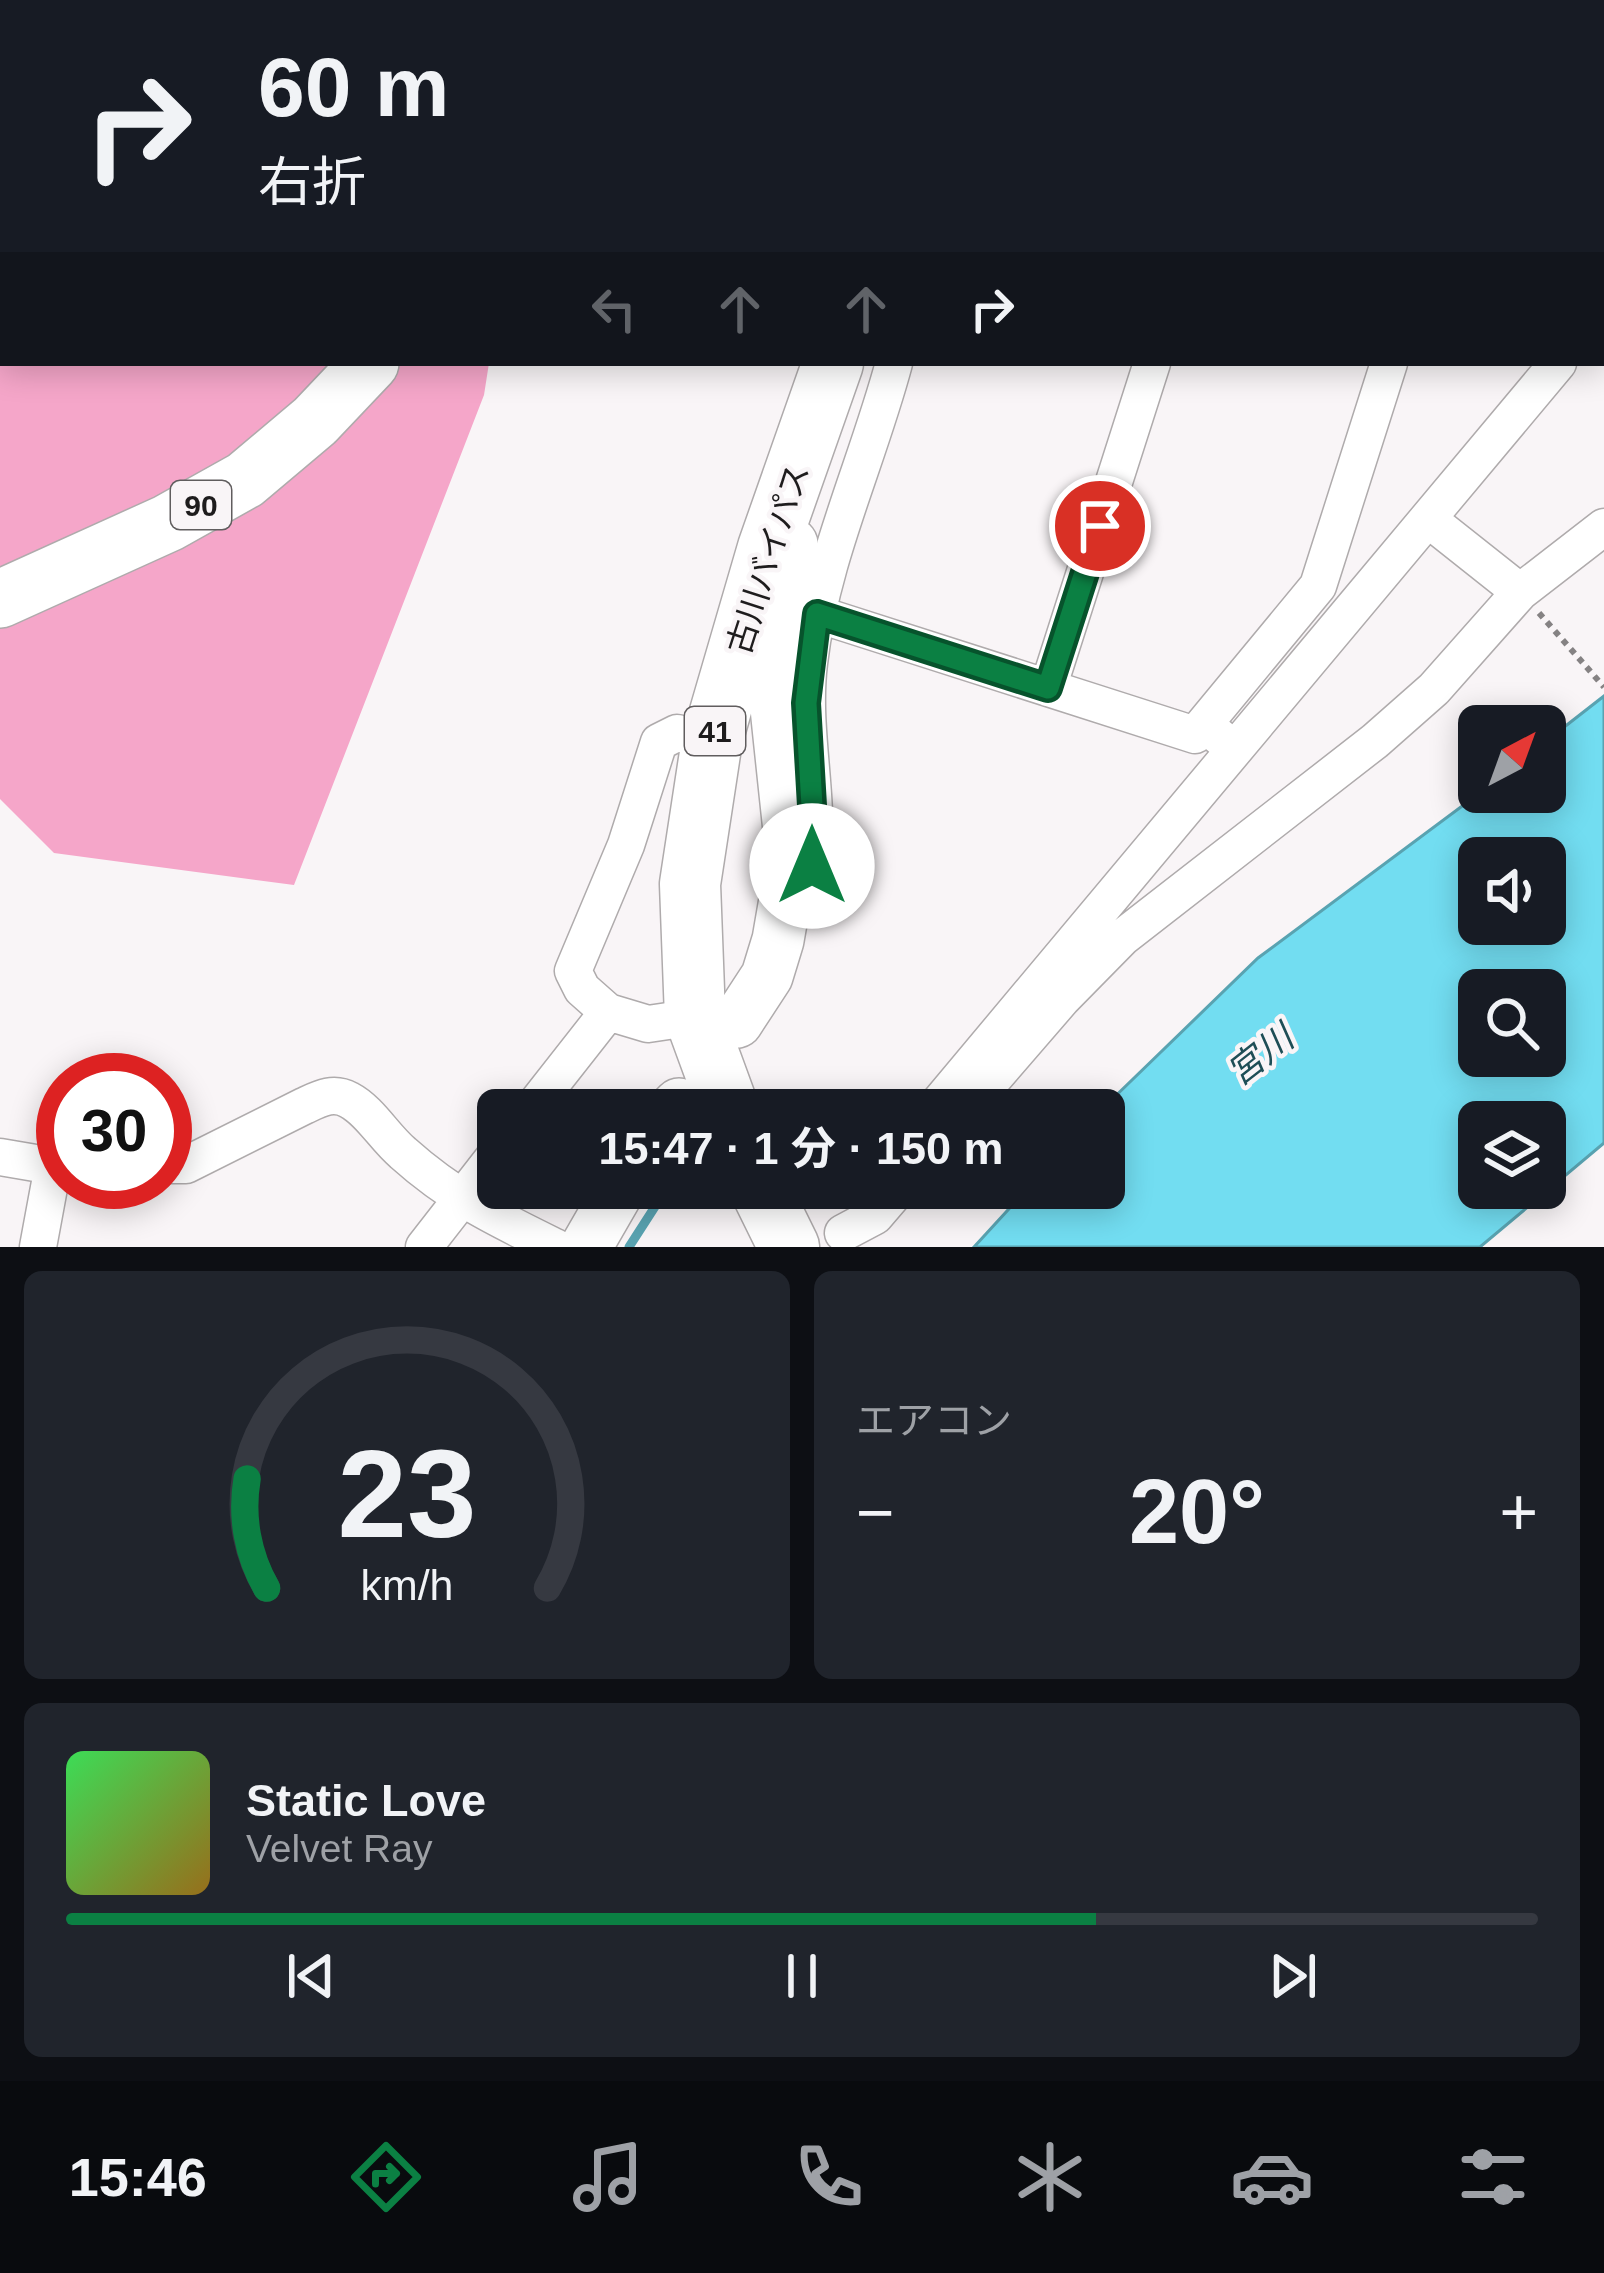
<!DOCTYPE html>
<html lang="ja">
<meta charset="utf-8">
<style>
:root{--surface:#171b24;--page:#20242c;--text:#f1f3f6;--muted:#9ea1a6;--line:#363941;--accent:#0b8043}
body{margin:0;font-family:Helvetica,"Noto Sans JP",sans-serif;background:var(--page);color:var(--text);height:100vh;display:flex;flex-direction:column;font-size:45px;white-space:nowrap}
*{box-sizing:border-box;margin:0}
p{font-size:39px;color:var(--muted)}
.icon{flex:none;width:66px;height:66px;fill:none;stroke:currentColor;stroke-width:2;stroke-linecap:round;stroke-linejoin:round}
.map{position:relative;height:1247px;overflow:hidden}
.side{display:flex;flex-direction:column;gap:24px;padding:24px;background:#0d0f14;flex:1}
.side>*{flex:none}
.banner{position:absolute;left:0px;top:0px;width:1605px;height:366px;box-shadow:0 6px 30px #0003;background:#171b24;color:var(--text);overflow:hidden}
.needle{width:78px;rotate:41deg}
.tools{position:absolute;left:1458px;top:705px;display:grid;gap:24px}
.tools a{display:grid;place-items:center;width:108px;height:108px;border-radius:18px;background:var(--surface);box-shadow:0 6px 30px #0003;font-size:60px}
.speed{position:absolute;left:36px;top:1053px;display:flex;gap:24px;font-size:60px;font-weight:700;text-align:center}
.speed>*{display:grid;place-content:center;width:156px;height:156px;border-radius:50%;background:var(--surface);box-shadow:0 6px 30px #0003;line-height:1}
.speed .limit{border:18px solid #d22;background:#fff;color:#111}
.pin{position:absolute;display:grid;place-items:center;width:102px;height:102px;color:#fff;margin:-51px;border:6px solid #fff;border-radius:50%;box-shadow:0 3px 12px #0007}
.me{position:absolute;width:132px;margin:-66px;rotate:0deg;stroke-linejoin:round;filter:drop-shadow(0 0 9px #0008)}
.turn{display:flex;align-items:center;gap:42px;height:252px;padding:0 60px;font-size:54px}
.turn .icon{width:156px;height:156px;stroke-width:2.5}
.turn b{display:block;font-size:84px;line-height:102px}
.lanes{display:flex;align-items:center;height:114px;padding:0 60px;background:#0003;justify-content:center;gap:60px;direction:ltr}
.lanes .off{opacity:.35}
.big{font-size:90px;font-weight:700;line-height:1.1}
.side .card{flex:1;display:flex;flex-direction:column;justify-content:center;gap:18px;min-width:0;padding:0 42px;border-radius:18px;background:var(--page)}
.side .dial{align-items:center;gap:0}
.dial svg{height:312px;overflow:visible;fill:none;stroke:var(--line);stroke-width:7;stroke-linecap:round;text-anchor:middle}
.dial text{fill:var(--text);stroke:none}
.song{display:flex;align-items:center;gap:36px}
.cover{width:144px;height:144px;border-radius:18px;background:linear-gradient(135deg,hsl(130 70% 55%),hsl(40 70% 35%))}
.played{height:12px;border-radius:6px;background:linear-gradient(90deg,var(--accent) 70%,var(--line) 70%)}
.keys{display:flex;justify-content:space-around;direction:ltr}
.heat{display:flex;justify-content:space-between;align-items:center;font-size:66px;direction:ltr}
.side .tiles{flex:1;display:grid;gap:24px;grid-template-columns:1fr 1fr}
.card:last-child{grid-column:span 2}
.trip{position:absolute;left:477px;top:1089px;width:648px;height:120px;border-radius:18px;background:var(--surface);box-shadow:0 6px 30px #0003;font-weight:700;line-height:120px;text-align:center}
.tab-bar{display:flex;height:192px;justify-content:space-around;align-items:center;background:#090b0e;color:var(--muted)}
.tab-bar .icon{width:84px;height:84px}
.tab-bar .current{color:var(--accent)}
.tab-bar b{font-size:54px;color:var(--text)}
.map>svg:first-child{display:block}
.forest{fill:#f5a6c9}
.water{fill:#72ddf1;stroke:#59a3b1;stroke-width:3;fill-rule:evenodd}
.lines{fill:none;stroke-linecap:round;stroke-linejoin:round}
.stream{stroke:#59a3b1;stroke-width:9}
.minor-casing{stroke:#afabac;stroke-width:39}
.secondary-casing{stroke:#afabac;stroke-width:54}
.primary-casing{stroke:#afabac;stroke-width:60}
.trunk-casing{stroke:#afabac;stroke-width:63}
.path{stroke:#858283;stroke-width:6;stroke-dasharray:6 6;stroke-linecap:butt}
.minor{stroke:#fff;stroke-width:36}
.secondary{stroke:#fff;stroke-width:51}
.primary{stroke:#fff;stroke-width:57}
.trunk{stroke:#fff;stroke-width:60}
.route-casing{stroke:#07532c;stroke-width:30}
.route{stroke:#0b8043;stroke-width:21}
.labels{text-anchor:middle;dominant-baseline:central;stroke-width:9;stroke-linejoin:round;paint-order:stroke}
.shield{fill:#f9f5f7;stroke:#605d5e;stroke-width:3}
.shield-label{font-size:30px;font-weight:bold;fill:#1e1c1d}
.street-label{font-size:33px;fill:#1e1c1d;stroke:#f9f5f7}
.water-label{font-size:36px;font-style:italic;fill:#1e4e56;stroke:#f9f5f7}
</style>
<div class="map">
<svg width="1604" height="1247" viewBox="0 0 1604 1247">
<rect width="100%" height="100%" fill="#f9f5f7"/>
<path class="forest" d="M 0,0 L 545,0 L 3,3 L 3,363 L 489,363 L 484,395 L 294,885 L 54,853 L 0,799 Z"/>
<path class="water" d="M 1604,696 L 1604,1143 L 1480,1247 L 974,1247 L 1028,1188 L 1104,1188 L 1101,1110 L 1258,958 L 1481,792 L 1545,792 L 1545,742 ZM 1479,858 L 1545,858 L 1545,924 L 1479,924 ZM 1479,990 L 1545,990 L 1545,1056 L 1479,1056 ZM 1479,1122 L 1545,1122 L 1545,1188 L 1479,1188 Z"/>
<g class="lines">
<path class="stream" d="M 629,1247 L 667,1188"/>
<defs>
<path id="minor" d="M 991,3 L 991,0
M 1245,3 L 1245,0
M 1478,3 L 1478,0
M 1602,271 L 1604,272
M 1602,310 L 1604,307
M 1428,519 L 1520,592
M 817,614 L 1195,735 L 1204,724 L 1234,749
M 1048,688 L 1152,363
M 1204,724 L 1318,586 L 1389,363
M 813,856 C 819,792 801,728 809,663 C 821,559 867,464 894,363
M 608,1012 L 648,1024 L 695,1017
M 531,1110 L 608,1012 L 582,989 L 573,971 L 626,845 L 659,742 L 677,733 L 712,740
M 933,1110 L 1558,363
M 966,1110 L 1062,999 L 1123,937 L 1375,741 L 1434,689 L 1520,592 L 1604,527
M 0,1157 L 53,1166 L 63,1159
M 165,1165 L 186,1165 L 304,1106 C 319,1099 333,1091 349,1100 C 370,1111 384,1137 403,1153 C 452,1197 496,1218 555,1247
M 843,1233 L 875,1216 L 899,1188
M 38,1247 L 53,1166
M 424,1247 L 498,1152"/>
<path id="secondary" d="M 737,1022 L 767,976 L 778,940 L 792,859 L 774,689 L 792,544
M 673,1110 L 679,1104
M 586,1247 L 620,1188"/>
<path id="primary" d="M 612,3 L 613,0
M 0,599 L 168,523 L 245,480 L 315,421 L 370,363"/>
<path id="trunk" d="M 957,3 L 958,0
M 729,1110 L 695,1017 L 690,884 L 712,740 L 768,548 L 833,363
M 760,1188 L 789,1247"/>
</defs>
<use href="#minor" class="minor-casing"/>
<use href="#secondary" class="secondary-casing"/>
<use href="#primary" class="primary-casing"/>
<use href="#trunk" class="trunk-casing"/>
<path class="path" d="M 1539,613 L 1604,687"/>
<use href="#minor" class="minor"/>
<use href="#secondary" class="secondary"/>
<use href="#primary" class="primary"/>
<use href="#trunk" class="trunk"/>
</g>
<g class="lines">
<defs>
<path id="route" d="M 812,866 L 814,840 L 806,703 L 817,614 L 1048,688 L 1100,526"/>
</defs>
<use href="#route" class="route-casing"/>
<use href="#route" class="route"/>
</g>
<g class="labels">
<g class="shield">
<rect x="171" y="481" width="60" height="48" rx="9"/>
<rect x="685" y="707" width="60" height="48" rx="9"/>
</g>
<g class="shield-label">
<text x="201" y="505">90</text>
<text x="715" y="731">41</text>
</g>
<g class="street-label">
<text transform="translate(768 559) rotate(-72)">古川バイパス</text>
</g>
<g class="water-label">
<text transform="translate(1260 1055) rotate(-38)">宮川</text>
</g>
</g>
</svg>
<div class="tools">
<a><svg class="needle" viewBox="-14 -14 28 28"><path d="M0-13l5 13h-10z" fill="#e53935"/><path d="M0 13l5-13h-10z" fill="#9ea1a6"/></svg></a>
<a><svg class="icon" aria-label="sound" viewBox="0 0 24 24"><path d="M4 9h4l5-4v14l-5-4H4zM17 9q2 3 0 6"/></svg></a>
<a><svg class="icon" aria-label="search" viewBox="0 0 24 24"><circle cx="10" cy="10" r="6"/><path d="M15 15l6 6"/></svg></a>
<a><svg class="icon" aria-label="layers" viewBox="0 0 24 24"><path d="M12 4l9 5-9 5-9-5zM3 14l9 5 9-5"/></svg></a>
</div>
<div class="speed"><div class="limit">30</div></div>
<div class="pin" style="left:1100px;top:526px;background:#d93025"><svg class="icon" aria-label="arrive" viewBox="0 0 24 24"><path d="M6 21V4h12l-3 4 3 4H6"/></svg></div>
<svg class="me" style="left:812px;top:866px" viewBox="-20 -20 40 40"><circle r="19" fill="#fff"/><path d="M0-13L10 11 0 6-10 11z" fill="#0b8043"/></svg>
<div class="trip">15:47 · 1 分 · 150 m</div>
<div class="banner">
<div class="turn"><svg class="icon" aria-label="right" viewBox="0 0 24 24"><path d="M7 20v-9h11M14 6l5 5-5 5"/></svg><div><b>60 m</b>右折</div></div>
<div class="lanes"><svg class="icon off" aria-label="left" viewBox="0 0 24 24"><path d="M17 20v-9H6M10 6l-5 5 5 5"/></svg><svg class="icon off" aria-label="ahead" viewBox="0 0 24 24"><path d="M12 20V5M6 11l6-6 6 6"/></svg><svg class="icon off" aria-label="ahead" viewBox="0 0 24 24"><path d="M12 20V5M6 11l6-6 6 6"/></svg><svg class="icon" aria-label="right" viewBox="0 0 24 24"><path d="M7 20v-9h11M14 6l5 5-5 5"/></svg></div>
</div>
</div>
<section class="side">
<div class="tiles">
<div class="card dial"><svg viewBox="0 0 100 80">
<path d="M14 69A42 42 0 1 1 86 69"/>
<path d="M14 69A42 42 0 0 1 9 41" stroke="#0b8043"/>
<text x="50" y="56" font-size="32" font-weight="700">23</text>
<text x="50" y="72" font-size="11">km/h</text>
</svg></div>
<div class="card"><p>エアコン</p>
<div class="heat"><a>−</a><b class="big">20°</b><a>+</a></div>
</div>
<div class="card">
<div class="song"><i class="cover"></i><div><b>Static Love</b><p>Velvet Ray</p></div></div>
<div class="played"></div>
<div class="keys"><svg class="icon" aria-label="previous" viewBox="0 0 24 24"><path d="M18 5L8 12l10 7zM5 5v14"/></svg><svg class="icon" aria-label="pause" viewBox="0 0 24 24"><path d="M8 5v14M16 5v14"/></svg><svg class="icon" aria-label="next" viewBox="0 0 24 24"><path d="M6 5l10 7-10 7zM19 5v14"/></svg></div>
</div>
</div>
</section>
<nav class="tab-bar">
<b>15:46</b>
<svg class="icon current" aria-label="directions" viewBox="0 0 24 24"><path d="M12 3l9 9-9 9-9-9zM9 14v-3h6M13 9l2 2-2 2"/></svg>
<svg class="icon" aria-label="music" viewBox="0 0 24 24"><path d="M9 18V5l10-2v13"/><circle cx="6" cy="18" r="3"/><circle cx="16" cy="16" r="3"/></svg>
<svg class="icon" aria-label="phone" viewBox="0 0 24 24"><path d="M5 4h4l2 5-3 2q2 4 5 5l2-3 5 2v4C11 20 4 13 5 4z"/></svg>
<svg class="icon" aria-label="climate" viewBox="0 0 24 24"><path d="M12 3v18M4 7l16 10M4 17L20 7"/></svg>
<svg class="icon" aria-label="car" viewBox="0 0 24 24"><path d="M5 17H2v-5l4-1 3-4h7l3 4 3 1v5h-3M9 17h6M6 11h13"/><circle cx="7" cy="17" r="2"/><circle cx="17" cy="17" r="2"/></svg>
<svg class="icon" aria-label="filters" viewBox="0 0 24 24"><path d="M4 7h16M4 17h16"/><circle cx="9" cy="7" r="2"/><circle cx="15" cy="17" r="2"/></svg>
</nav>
